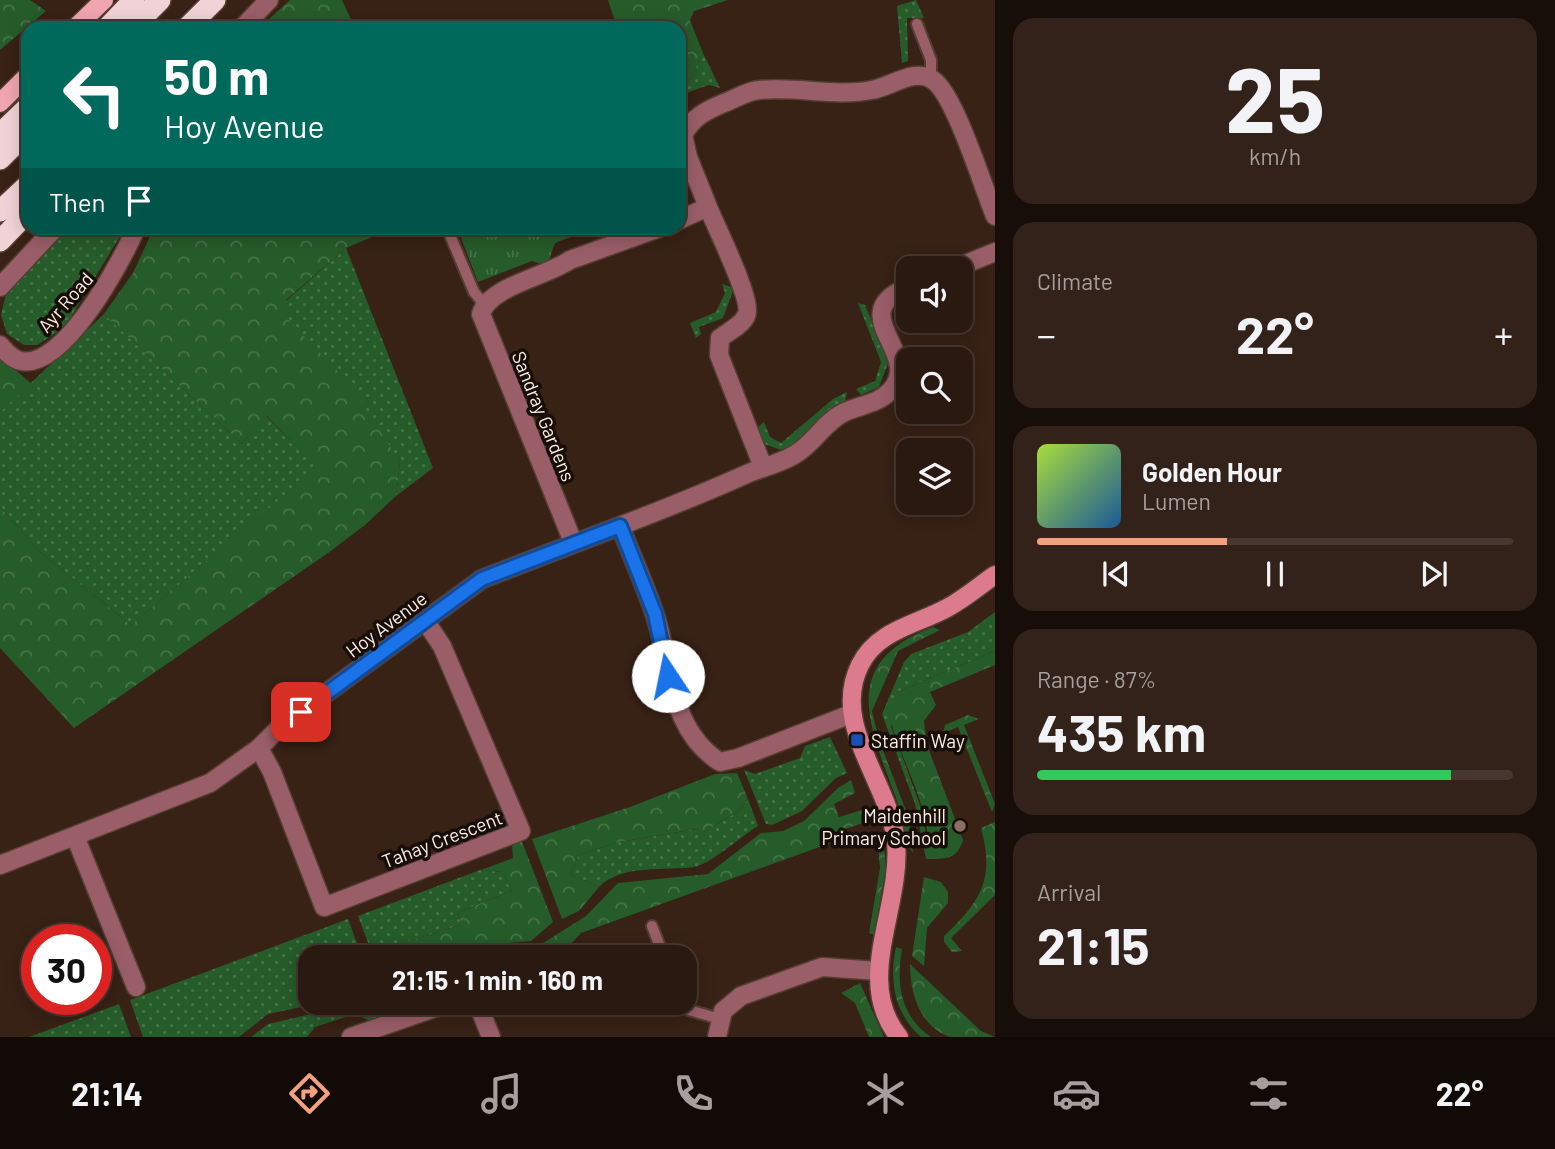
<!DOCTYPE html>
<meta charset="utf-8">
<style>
:root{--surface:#2a1910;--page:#322219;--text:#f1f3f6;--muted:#a5a09f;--line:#463830;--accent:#f2a07e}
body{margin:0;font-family:Barlow,sans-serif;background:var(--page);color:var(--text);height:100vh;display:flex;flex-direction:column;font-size:26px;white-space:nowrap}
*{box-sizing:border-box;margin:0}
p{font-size:23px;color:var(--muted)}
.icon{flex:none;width:38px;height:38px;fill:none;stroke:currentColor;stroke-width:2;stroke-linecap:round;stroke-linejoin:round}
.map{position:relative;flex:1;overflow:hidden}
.details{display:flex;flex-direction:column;gap:18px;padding:18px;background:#170e09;width:560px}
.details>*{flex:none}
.guide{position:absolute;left:21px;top:21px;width:665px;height:214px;border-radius:21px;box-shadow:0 4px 18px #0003,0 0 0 2px var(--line);background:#00695c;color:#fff;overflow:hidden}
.controls{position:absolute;left:896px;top:256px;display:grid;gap:14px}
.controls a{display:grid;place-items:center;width:77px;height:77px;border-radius:14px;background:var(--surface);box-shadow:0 4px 18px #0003,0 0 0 2px var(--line);font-size:35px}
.speed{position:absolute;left:21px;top:924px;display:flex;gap:14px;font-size:35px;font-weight:700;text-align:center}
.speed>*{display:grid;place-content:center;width:91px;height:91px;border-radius:50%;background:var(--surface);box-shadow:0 4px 18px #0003,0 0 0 2px var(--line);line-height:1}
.speed .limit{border:10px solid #d22;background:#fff;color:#111}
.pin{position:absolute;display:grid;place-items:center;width:60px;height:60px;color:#fff;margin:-30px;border-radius:14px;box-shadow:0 4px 10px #0006}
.me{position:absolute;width:77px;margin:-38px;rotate:349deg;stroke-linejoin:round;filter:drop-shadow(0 0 5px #0008)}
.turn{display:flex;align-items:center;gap:24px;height:147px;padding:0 28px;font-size:32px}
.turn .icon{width:91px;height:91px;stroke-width:2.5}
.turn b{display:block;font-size:49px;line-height:60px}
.then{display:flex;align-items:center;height:66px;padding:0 28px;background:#0003;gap:14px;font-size:26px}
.big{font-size:52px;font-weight:700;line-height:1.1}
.details .tile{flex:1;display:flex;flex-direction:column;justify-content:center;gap:10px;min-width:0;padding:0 24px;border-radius:21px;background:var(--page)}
.details .dial{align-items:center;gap:0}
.dial b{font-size:91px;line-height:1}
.song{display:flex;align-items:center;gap:21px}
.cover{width:84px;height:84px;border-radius:10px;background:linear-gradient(135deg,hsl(80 70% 55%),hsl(210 70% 35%))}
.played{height:7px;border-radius:4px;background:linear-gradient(90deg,var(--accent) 40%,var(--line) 40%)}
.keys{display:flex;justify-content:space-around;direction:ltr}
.heat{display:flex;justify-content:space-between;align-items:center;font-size:38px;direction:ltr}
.charge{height:10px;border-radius:5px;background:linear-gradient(90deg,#34c759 87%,var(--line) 0)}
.trip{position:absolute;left:298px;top:945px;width:399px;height:70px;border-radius:21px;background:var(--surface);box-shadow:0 4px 18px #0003,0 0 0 2px var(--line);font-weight:700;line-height:70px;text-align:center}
.tabs{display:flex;height:112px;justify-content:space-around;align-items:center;background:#110a06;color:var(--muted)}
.tabs .icon{width:49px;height:49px}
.tabs .selected{color:var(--accent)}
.tabs b{font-size:32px;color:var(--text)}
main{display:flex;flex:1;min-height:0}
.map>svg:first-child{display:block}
.grass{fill:url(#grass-dots)}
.forest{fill:url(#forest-crowns)}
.park{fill:url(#park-tufts)}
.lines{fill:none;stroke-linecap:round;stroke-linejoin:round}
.lane-casing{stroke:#543e32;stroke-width:14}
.street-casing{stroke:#543e32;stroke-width:21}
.secondary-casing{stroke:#543e32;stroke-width:21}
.primary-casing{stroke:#543e32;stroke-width:21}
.highway-casing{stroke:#543e32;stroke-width:24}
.lane{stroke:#9a5e68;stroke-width:10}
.street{stroke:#9a5e68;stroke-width:18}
.secondary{stroke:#db7b8d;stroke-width:18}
.primary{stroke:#f0a5b1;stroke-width:18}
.highway{stroke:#f1d2d6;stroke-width:21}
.route-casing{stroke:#114b97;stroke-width:18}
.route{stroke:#1a73e8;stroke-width:12}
.transit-dot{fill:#1a4fb4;stroke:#180e08;stroke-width:2.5}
.education-dot{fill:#8d6e63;stroke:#180e08;stroke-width:2.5}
.labels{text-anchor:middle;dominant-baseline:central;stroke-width:7;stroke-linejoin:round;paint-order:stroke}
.street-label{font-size:19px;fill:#ffefe7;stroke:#180e08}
.poi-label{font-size:19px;fill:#ffefe7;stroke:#180e08;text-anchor:start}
</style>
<main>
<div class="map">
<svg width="995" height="1037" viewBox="0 0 995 1037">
<defs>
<pattern id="grass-dots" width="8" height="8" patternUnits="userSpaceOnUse" patternTransform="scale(1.75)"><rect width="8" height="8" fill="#265b2a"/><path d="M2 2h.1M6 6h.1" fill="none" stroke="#477349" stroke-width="1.8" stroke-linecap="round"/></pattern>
<pattern id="forest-crowns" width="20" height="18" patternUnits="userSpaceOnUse" patternTransform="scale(1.75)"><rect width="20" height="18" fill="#265b2a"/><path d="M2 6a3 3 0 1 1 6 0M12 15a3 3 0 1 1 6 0" fill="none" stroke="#477349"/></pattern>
<pattern id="park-tufts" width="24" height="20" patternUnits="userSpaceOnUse" patternTransform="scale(1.75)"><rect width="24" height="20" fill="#265b2a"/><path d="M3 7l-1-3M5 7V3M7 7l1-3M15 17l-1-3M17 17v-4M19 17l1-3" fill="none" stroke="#477349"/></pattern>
</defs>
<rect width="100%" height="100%" fill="#382115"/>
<path class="grass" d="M 916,0 L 924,18 L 907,18 L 908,61 L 902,63 L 897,6 Z
M 703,53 L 720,88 L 709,85 L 683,94 Z
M 65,228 L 125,228 L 65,327 L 37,345 L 24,345 L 7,334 L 1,315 L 7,290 Z
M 346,248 L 433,468 L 396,496 L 400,462 L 286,318 L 286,301 Z
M 722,284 L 732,287 L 733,291 L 723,318 L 699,327 L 701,334 L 696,338 L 690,323 L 716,312 L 725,293 Z
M 858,303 L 865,305 L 889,361 L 879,387 L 861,395 L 856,389 L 875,381 L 881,362 Z
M 104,314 L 242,444 L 266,416 L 318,467 L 131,625 L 40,552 L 0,507 L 0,412 Z
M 847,392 L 845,402 L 836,405 L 791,446 L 781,450 L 764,444 L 758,427 L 764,422 L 770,437 L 781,443 L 833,399 Z
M 995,612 L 995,651 L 897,692 L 891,726 L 920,805 L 929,847 L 926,859 L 915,804 L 882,714 L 904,662 L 911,654 L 968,632 Z
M 830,737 L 847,773 L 836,778 L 802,811 L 772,825 L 766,824 L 744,770 L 755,774 L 800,758 L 805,746 Z
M 748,799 L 758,826 C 740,837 711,864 694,867 C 665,871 621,864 599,887 L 570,874 L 579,855 L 619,842 L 697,829 L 698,835 L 739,811 Z
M 480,870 L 502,872 L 512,891 L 458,912 L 460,925 L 372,953 L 358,916 Z
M 348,919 L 362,957 L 310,957 L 310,1003 L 321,1003 L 268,1014 L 239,1037 L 143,1037 L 130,1000 Z
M 359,1003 L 422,1003 L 370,1021 L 355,1014 L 315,1027 L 307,1037 L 251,1037 L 268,1024 Z
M 119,1004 L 131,1037 L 29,1037 Z"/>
<path class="forest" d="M 0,0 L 30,0 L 46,11 L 0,50 Z
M 290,0 L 342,0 L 355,28 L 259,28 Z
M 608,0 L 728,0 L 694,11 L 690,20 L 703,53 L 679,102 L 679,28 L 617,28 Z
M 154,228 L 382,228 L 375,230 L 377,235 L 346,248 L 286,300 L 286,317 L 350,384 L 400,462 L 396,496 L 365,525 L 328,553 L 74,728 L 0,648 L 0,507 L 40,552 L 131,625 L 317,467 L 267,416 L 242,444 L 104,314 L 133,273 Z
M 0,357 L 32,384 L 0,412 Z
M 933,627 L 940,630 L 898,651 L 872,711 L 879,740 L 908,816 L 913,853 C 902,839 902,815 896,798 C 869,724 838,663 933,627 Z
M 995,651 L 995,665 L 930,692 L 936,705 L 924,721 L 927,745 L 963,840 C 957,860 945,859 926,859 C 937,814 897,757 889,713 L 897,692 Z
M 968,715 L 979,719 L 964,725 L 995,804 L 992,812 L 958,727 L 943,733 L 945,725 Z
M 737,773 L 748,799 L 739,811 L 698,835 L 697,829 L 619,842 L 579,855 L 570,874 L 599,887 L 579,911 L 562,919 L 532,839 L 630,807 L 715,774 Z
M 851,780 L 855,793 L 834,804 L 839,817 L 862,810 L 866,822 L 845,829 L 847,837 L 581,933 L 564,951 L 548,957 L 476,957 L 481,952 L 532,950 L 586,916 L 618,883 L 708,874 L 761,833 L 783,831 L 804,821 L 838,788 Z
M 995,822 L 995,895 L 951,938 L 962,951 L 952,952 L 944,942 L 944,936 C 981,901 995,879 981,828 Z
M 521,839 L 553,922 L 531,941 L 454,948 L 435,957 L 374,957 L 372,953 L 460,925 L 458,912 L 512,891 L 502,872 L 481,870 L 513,858 L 512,843 Z
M 878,846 L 884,847 L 886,868 L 874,935 L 869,933 L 880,868 Z
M 924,877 L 941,882 L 948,892 L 948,903 L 927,928 L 924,966 L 912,956 Z
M 896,947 L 902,949 C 896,983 900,1016 931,1037 L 921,1037 C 894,1013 889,981 896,947 Z
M 910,964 L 981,1031 L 995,1037 C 982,1037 963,1037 950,1037 C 919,1026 910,993 910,964 Z
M 860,983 L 884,1037 L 869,1037 L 855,1003 L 841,993 Z"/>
<path class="park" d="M 457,228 L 594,228 L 555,243 L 549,260 L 541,264 L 532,261 L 478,282 Z"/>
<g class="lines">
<defs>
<path id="lane" d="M 917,24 L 931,60 L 931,78
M 447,228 L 474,292 L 484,304
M 652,926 L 664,957
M 682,1003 L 689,1010 L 720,1019"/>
<path id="street" d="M 242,28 L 269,0
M 708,207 C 715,225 754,302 746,316 C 742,325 728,332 720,338 L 719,355 L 763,467
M 679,220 L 708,207 L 688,157 L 683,135 C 693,117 705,111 724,103 C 735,99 747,91 759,90 C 796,86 835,97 872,90 C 890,87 916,67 933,80 C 955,95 983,187 995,216
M 956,268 L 995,252
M 0,287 L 55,228
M 0,345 C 6,352 12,359 21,361 C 64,370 123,259 136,228
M 573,542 L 481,314 C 489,286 546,277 570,260 L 659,228
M 851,714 L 738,758 L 720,762 C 668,729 672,664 654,612 C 644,583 631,554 620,526 C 664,509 707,492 749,473 C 764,467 781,463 794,455 C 813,445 824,422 843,413 C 859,405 879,404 891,390 C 924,354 842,314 908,287
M 259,748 L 272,772 L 324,907 L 521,831 L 442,646 L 426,622
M 75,836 L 136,987
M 0,865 L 210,783 L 259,748 L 280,727 L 482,579 L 620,526
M 473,1003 L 479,1007 L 491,1037
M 351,1037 L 449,1003
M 717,1037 L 723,1011 L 741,996 L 822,967 L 878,971"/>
<path id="secondary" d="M 899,1037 C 853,981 902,908 896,842 C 890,783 830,725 860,665 C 877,630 916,625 947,608 C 964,599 979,586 995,575"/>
<path id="primary" d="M 75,28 L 104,0
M 0,103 L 28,75"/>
<path id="highway" d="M 107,28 L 134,0
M 132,28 L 160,0
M 187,28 L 215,0
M 0,134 L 28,107
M 0,159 L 28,131
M 0,211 L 28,185
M 0,241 L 28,212"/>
</defs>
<use href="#lane" class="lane-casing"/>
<use href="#street" class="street-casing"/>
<use href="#secondary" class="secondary-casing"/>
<use href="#primary" class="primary-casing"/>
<use href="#highway" class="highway-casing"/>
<use href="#lane" class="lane"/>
<use href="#street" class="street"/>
<use href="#secondary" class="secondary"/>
<use href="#primary" class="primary"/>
<use href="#highway" class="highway"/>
</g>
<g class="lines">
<defs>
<path id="route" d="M 301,712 L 482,579 L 620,526 L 655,614 L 668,676"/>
</defs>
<use href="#route" class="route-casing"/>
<use href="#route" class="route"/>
</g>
<rect class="transit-dot" x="850" y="733" width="14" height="14" rx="3.5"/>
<circle class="education-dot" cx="960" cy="826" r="7"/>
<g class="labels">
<g class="street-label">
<text transform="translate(65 302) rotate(-49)">Ayr Road</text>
<text transform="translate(544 416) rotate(68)">Sandray Gardens</text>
<text transform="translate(386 624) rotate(-37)">Hoy Avenue</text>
<text transform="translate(442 839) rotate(-21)">Tahay Crescent</text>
</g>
<g class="poi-label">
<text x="871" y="740">Staffin Way</text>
<text x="946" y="815" text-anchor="end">Maidenhill<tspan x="946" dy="22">Primary School</tspan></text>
</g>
</g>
</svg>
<div class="controls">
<a><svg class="icon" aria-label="sound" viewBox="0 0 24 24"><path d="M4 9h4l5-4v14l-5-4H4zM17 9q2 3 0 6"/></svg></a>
<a><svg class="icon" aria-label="search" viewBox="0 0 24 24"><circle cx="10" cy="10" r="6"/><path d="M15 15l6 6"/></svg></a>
<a><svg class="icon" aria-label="layers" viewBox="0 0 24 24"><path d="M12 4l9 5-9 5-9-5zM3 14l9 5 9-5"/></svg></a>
</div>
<div class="speed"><div class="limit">30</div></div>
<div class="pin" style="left:301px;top:712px;background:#d93025"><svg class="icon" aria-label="arrive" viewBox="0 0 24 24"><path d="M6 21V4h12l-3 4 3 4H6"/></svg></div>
<svg class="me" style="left:668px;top:676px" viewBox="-20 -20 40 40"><circle r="19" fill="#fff"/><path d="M0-13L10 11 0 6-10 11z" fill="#1a73e8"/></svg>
<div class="trip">21:15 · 1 min · 160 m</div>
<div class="guide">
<div class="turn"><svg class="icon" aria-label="left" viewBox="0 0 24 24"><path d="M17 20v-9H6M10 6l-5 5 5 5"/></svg><div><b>50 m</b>Hoy Avenue</div></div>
<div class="then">Then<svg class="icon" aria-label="arrive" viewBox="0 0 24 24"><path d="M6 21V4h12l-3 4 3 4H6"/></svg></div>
</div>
</div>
<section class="details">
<div class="tile dial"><b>25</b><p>km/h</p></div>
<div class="tile"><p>Climate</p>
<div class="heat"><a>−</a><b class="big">22°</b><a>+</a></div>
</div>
<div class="tile">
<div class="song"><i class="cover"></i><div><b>Golden Hour</b><p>Lumen</p></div></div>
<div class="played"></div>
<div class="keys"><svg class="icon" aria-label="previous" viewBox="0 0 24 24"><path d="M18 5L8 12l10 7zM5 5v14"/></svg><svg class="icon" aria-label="pause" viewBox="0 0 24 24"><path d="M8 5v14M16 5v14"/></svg><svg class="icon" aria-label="next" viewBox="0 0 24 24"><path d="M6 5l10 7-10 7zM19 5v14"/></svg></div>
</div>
<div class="tile"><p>Range · 87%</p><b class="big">435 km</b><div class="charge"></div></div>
<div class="tile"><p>Arrival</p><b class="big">21:15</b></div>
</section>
</main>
<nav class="tabs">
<b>21:14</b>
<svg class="icon selected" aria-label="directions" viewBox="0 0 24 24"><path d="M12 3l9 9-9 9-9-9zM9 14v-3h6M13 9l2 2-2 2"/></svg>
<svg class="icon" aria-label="music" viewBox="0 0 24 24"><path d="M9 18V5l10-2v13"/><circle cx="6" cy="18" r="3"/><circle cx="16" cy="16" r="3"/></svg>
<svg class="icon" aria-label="phone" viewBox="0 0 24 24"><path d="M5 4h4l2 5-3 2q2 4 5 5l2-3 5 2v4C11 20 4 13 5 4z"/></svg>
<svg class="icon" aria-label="climate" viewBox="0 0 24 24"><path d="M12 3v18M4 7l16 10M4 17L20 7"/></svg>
<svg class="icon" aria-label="car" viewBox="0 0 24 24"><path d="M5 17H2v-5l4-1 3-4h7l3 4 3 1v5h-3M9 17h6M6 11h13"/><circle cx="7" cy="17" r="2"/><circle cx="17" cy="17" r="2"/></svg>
<svg class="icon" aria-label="filters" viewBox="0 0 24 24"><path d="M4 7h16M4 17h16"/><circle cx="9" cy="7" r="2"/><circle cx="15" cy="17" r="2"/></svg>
<b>22°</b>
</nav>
